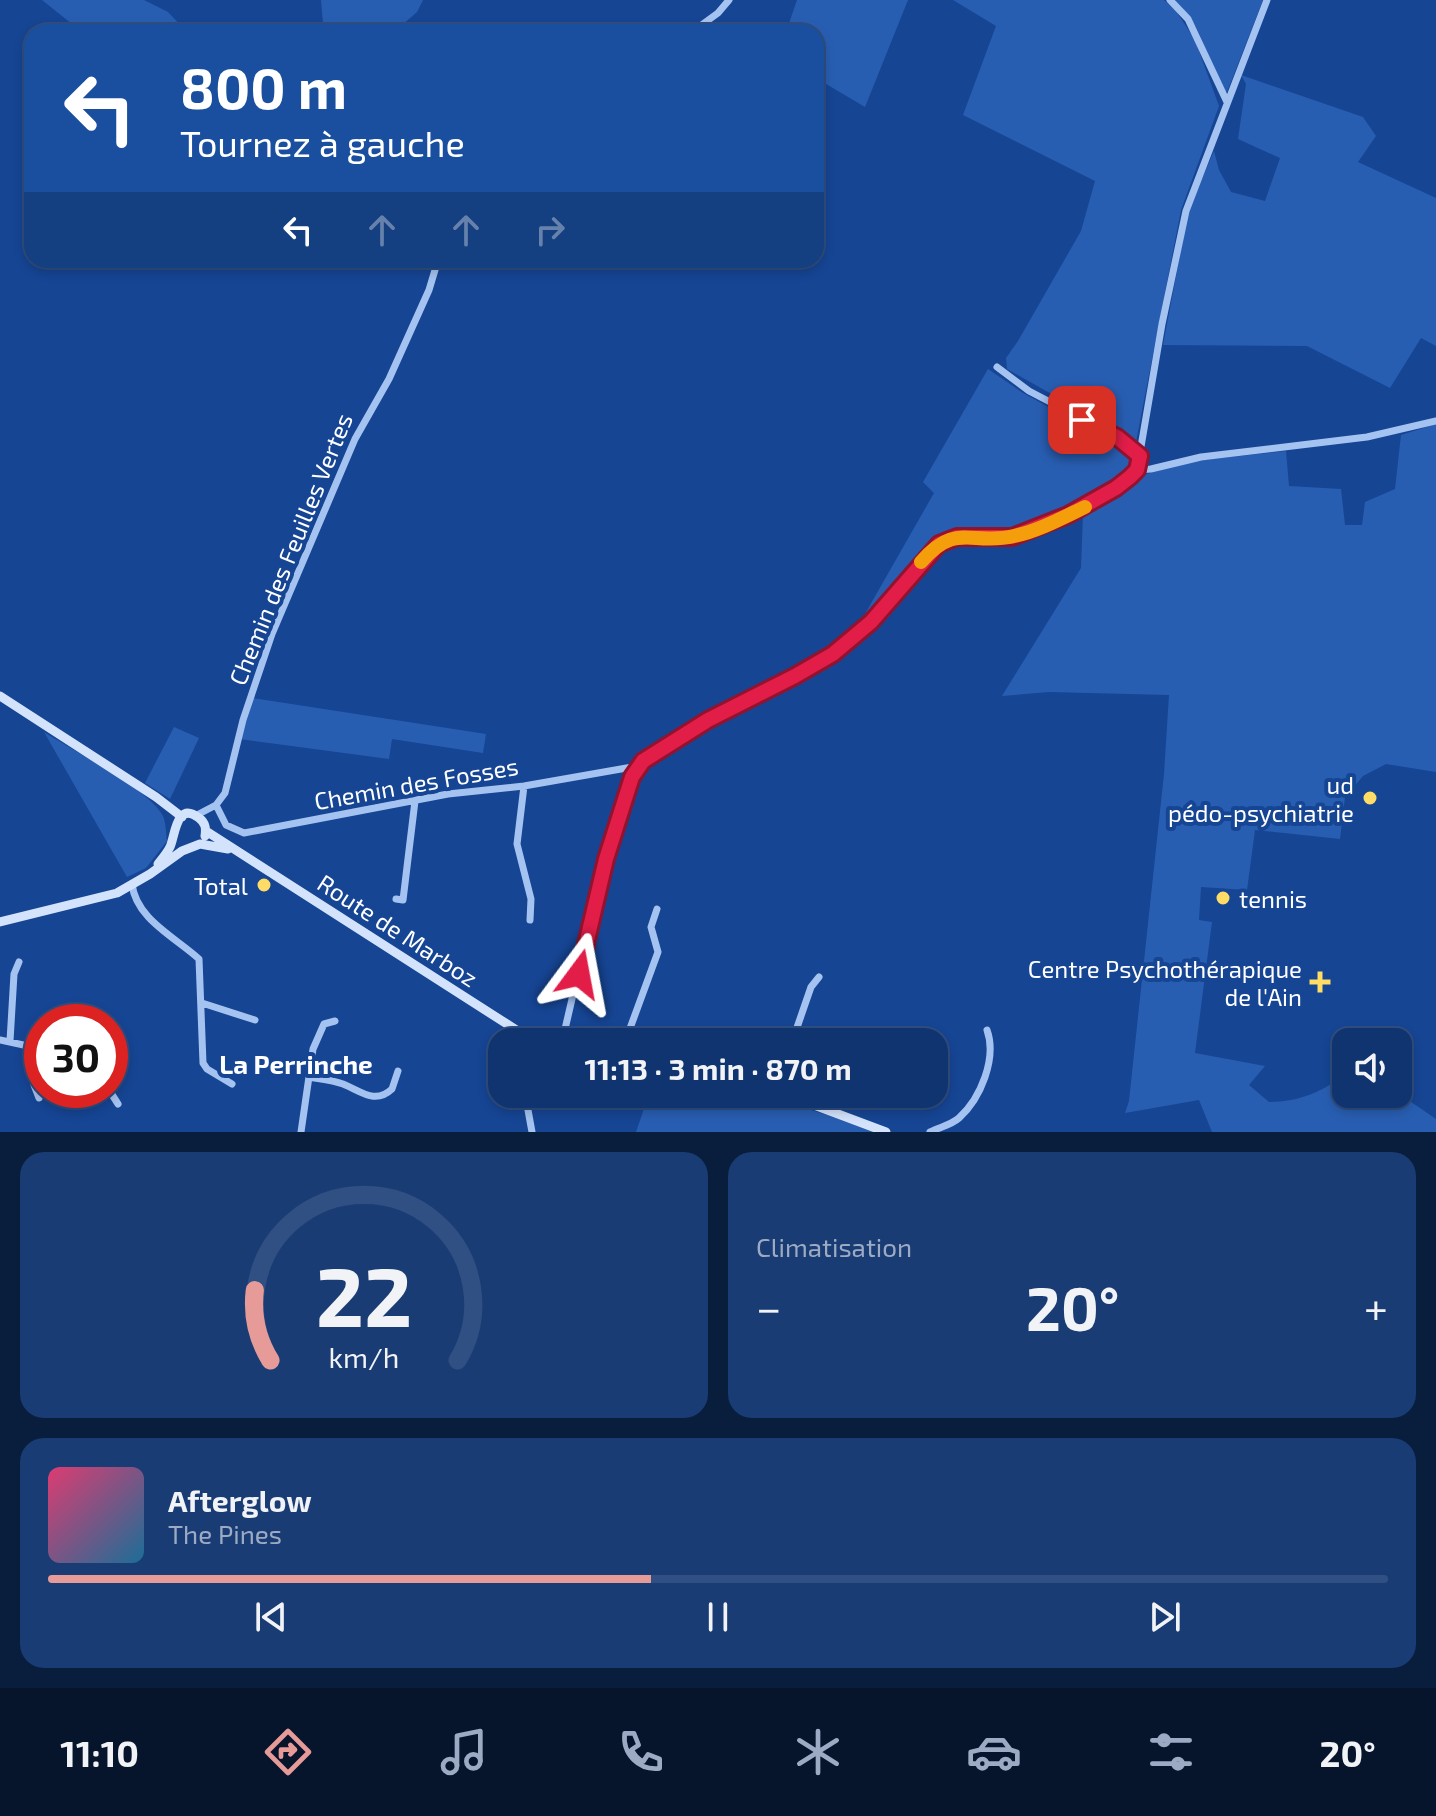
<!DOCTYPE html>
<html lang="fr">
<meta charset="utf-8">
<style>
:root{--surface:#10346f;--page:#193c74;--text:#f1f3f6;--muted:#9caac3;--line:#304f82;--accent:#e69b98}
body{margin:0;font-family:"Exo 2",sans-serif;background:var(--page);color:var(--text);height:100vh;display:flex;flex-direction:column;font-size:30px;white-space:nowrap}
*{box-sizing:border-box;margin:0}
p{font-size:26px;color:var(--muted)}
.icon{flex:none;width:44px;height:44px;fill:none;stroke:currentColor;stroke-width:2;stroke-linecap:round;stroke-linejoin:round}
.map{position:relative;height:1132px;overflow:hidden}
.details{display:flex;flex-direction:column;gap:20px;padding:20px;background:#091d3d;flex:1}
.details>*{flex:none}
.top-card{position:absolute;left:24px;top:24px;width:800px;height:244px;border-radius:24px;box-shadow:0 4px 12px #0003,0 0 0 2px var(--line);background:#1a4fa0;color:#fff;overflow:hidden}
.buttons{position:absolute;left:1332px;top:1028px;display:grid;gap:16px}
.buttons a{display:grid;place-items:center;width:80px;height:80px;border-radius:16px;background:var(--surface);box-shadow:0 4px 12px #0003,0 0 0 2px var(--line);font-size:40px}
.speed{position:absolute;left:24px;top:1004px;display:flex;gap:16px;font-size:40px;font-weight:700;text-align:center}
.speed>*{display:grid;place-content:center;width:104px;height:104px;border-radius:50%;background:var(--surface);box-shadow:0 4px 12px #0003,0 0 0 2px var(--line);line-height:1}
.speed .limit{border:12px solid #d22;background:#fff;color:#111}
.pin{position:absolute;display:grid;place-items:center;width:68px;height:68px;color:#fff;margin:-34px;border-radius:16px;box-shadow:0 4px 12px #0006}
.me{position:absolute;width:88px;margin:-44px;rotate:13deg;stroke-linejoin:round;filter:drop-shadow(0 0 6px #0008)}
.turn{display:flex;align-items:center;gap:28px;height:168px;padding:0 24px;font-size:36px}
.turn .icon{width:104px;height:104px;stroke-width:2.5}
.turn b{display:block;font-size:56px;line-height:68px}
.lanes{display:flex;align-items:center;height:76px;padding:0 24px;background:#0003;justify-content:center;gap:40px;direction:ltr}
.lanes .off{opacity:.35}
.big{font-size:60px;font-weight:700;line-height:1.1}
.details .card{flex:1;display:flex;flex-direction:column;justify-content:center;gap:12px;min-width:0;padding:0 28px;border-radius:24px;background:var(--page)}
.details .dial{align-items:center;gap:0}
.dial svg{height:208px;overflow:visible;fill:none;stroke:var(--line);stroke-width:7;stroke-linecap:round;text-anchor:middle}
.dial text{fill:var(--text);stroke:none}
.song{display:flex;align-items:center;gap:24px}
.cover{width:96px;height:96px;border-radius:12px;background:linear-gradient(135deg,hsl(340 70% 55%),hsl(200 70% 35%))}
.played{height:8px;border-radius:4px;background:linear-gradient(90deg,var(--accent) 45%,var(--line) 45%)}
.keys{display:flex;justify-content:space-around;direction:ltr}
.heat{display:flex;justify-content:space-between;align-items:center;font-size:44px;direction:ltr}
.details .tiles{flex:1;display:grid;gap:20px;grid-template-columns:1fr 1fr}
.card:last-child{grid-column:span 2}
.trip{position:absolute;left:488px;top:1028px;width:460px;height:80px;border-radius:24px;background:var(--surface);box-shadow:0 4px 12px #0003,0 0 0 2px var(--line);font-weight:700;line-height:80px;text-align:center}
.tabs{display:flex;height:128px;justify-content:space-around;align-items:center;background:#06152c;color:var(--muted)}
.tabs .icon{width:56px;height:56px}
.tabs .active{color:var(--accent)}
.tabs b{font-size:36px;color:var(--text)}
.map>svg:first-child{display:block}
.green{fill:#285eb2}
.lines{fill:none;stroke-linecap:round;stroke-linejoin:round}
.street{stroke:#a5c3f1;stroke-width:7}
.secondary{stroke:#d4e3fc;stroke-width:9}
.route-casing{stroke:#92132f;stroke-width:20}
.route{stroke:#e11d48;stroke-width:14}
.slow{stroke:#f59e0b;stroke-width:14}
.poi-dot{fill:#ffdc65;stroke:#164594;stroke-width:3}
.labels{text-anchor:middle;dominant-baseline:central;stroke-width:8;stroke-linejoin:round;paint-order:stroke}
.street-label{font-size:24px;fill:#fff;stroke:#164594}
.poi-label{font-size:24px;fill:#fff;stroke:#164594;text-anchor:end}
.neighbourhood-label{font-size:26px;font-weight:bold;fill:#fff;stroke:#164594}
</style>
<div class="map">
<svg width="1436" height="1132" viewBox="0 0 1436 1132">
<rect width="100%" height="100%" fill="#164594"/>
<path class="green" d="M 42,0 L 144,0 L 168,12 L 187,32 L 82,32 Z
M 321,0 L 423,0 L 417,12 L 394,32 L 319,32 L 323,23 Z
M 797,0 L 908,0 L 865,107 L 816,78 L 816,32 L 786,32 Z
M 953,0 L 1164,0 L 1176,11 L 1195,40 L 1219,106 L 1181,210 L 1135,447 L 1103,423 L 1007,369 L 1006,358 L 1018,341 L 1081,231 L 1095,181 L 963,115 L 996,26 Z
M 1175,0 L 1263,0 L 1227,92 L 1224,91 L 1196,27 Z
M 1241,75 L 1363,117 L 1376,136 L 1358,162 L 1436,198 L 1436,346 L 1421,338 L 1390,388 L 1307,346 L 1163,345 L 1189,208 L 1214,151 L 1219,170 L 1231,192 L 1265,201 L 1280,158 L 1238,139 L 1246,84 Z
M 988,369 L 1023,393 L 1107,439 L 1132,459 L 1133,470 C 1104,495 1045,529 1007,535 C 984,538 962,528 940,539 C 920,551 899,586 883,604 C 874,615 863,625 853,635 L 934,493 L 923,482 Z
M 1436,424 L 1436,772 L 1386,764 L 1363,776 L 1345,797 L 1340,839 L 1255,830 L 1247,890 L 1201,887 L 1199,920 L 1212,922 L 1195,1053 L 1265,1066 L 1249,1085 L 1269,1102 C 1298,1102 1325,1092 1346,1072 L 1346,1094 L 1398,1093 L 1436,1119 L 1436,1132 L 1212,1132 L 1199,1100 L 1125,1113 L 1129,1101 L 1164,774 L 1169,695 L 1049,692 L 1002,696 L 1081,568 L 1083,514 L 1139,476 L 1195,461 L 1286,451 L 1289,486 L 1341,489 L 1345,525 L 1362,525 L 1365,502 L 1395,489 L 1401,435 Z
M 252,698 L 486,734 L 483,753 L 392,739 L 389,759 L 240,739 Z
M 174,727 L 199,738 L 170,799 L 145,783 Z
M 44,732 C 72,750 150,790 163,816 C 166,823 166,834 167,841 L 146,868 L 127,877 Z
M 649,1094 L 762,1096 L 828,1115 L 874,1132 L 636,1132 Z"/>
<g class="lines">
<path class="street" d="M 1170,0 L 1188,19 L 1227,102
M 692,32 L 718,13 L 729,0
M 997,367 L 1029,391 L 1117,437 L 1140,456
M 1137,470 L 1162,324 L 1186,211 L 1267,0
M 524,786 L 517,844 L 531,899 L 530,920
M 216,805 L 226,825 L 244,833 L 448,794 L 524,786 L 638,766
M 195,816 L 216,805 L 225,793 L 243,720 L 272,634 L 355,439 L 389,379 L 429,290 L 438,260
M 132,884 C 136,919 175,937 199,959 L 203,1063 L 207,1069 L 232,1084
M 396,899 L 403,900 L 415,801
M 202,1003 L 255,1020
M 0,1040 L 42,1049
M 10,1041 L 14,974 L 19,962
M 562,1042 L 599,883 L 624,801 L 638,766 L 708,720 L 795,676 L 833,654 L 871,622 L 939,544 L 957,537 L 1005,538 L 1032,531 L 1087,506 L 1116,488 L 1137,470 L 1151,469 L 1201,457 L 1367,437 L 1436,421
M 625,1042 L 658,952 L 651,927 L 657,909
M 792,1042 L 811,987 L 819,977
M 36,1048 L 34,1085 L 39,1098
M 110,1057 L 111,1093 L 118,1104
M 309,1077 C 320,1079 332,1080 343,1084 C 361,1091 375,1105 392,1089 L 398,1071
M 529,1094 L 528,1110 L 532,1132
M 301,1132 L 313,1049 L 324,1024 L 335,1021
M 930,1132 C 940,1127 951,1125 959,1118 C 981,1098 997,1058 987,1030"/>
<path class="secondary" d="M 0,696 L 156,797 L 182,817
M 206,831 L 535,1042
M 158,864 C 162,859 167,853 170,847 C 175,837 176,800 199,818 C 206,823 206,829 205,836
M 0,922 L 117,893 L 150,874 L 182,851 L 200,844 L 228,849
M 773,1094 L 806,1102 L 886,1132"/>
</g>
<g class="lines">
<defs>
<path id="route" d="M 579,974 L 606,859 L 632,777 L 643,761 L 708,720 L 795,676 L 833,654 L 871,622 L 939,544 L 957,537 L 1012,537 L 1068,515 L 1116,488 L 1130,477 L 1137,470 L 1140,456 L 1117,437 L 1082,420"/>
</defs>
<use href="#route" class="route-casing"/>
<use href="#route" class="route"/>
<path class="slow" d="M 921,562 C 956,521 971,546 1014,536 C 1038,531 1062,518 1085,507"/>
</g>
<g class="poi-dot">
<circle cx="1370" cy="798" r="8"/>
<circle cx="264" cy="885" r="8"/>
<circle cx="1223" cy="898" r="8"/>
<path d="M1316 970h8v8h8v8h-8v8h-8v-8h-8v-8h8z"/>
</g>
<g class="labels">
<g class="street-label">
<text transform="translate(290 549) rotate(-68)">Chemin des Feuilles Vertes</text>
<text transform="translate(416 783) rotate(-10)">Chemin des Fosses</text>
<text transform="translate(398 930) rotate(33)">Route de Marboz</text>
</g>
<g class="poi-label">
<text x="1354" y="784">ud<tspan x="1354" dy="28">pédo-psychiatrie</tspan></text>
<text x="248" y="885">Total</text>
<text x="1239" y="898" text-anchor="start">tennis</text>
<text x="1302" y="968">Centre Psychothérapique<tspan x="1302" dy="28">de l'Ain</tspan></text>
</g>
<g class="neighbourhood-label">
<text x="296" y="1063">La Perrinche</text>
</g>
</g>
</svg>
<div class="buttons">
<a><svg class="icon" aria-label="sound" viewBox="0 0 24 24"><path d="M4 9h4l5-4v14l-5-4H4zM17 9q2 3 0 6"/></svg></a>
</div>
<div class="speed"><div class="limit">30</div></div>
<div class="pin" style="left:1082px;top:420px;background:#d93025"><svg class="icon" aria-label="arrive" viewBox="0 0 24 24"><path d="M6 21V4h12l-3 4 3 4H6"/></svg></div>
<svg class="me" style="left:579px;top:974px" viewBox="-20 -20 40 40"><path d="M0-17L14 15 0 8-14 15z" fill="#e11d48" stroke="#fff" stroke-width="4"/></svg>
<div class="trip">11:13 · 3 min · 870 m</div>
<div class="top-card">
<div class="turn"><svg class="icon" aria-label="left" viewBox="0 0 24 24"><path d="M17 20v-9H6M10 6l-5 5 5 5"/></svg><div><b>800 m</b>Tournez à gauche</div></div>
<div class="lanes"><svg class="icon" aria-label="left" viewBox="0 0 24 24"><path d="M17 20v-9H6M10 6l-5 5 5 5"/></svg><svg class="icon off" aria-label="ahead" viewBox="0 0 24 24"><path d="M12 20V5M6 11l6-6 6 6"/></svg><svg class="icon off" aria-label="ahead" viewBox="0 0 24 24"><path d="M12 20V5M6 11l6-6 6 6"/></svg><svg class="icon off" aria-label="right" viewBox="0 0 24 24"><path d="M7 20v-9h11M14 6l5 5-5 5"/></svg></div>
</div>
</div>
<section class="details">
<div class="tiles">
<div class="card dial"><svg viewBox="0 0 100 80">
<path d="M14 69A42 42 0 1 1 86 69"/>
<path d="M14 69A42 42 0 0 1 8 42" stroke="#e69b98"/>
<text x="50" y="56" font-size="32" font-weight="700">22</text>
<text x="50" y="72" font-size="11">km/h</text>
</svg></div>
<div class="card"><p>Climatisation</p>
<div class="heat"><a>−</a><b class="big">20°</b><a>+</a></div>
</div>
<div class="card">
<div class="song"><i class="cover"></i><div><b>Afterglow</b><p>The Pines</p></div></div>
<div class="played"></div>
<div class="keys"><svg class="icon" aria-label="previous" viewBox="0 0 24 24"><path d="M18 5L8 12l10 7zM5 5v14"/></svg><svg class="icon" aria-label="pause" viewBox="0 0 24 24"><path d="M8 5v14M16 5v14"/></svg><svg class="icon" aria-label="next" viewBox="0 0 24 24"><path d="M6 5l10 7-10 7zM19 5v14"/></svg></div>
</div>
</div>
</section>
<nav class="tabs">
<b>11:10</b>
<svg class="icon active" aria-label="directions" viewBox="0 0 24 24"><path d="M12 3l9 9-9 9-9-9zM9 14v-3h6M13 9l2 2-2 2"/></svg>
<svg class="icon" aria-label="music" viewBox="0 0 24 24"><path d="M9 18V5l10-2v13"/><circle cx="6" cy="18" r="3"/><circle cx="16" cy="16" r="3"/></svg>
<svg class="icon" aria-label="phone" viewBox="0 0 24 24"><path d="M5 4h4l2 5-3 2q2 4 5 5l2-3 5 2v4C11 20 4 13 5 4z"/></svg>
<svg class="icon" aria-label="climate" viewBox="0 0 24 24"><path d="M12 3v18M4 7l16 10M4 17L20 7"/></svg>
<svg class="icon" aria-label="car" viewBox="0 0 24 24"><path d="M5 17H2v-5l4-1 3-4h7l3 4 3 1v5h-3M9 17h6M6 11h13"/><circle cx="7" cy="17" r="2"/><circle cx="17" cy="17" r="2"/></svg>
<svg class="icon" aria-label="filters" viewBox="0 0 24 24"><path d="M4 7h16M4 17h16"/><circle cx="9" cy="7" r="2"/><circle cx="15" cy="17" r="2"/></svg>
<b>20°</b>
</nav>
